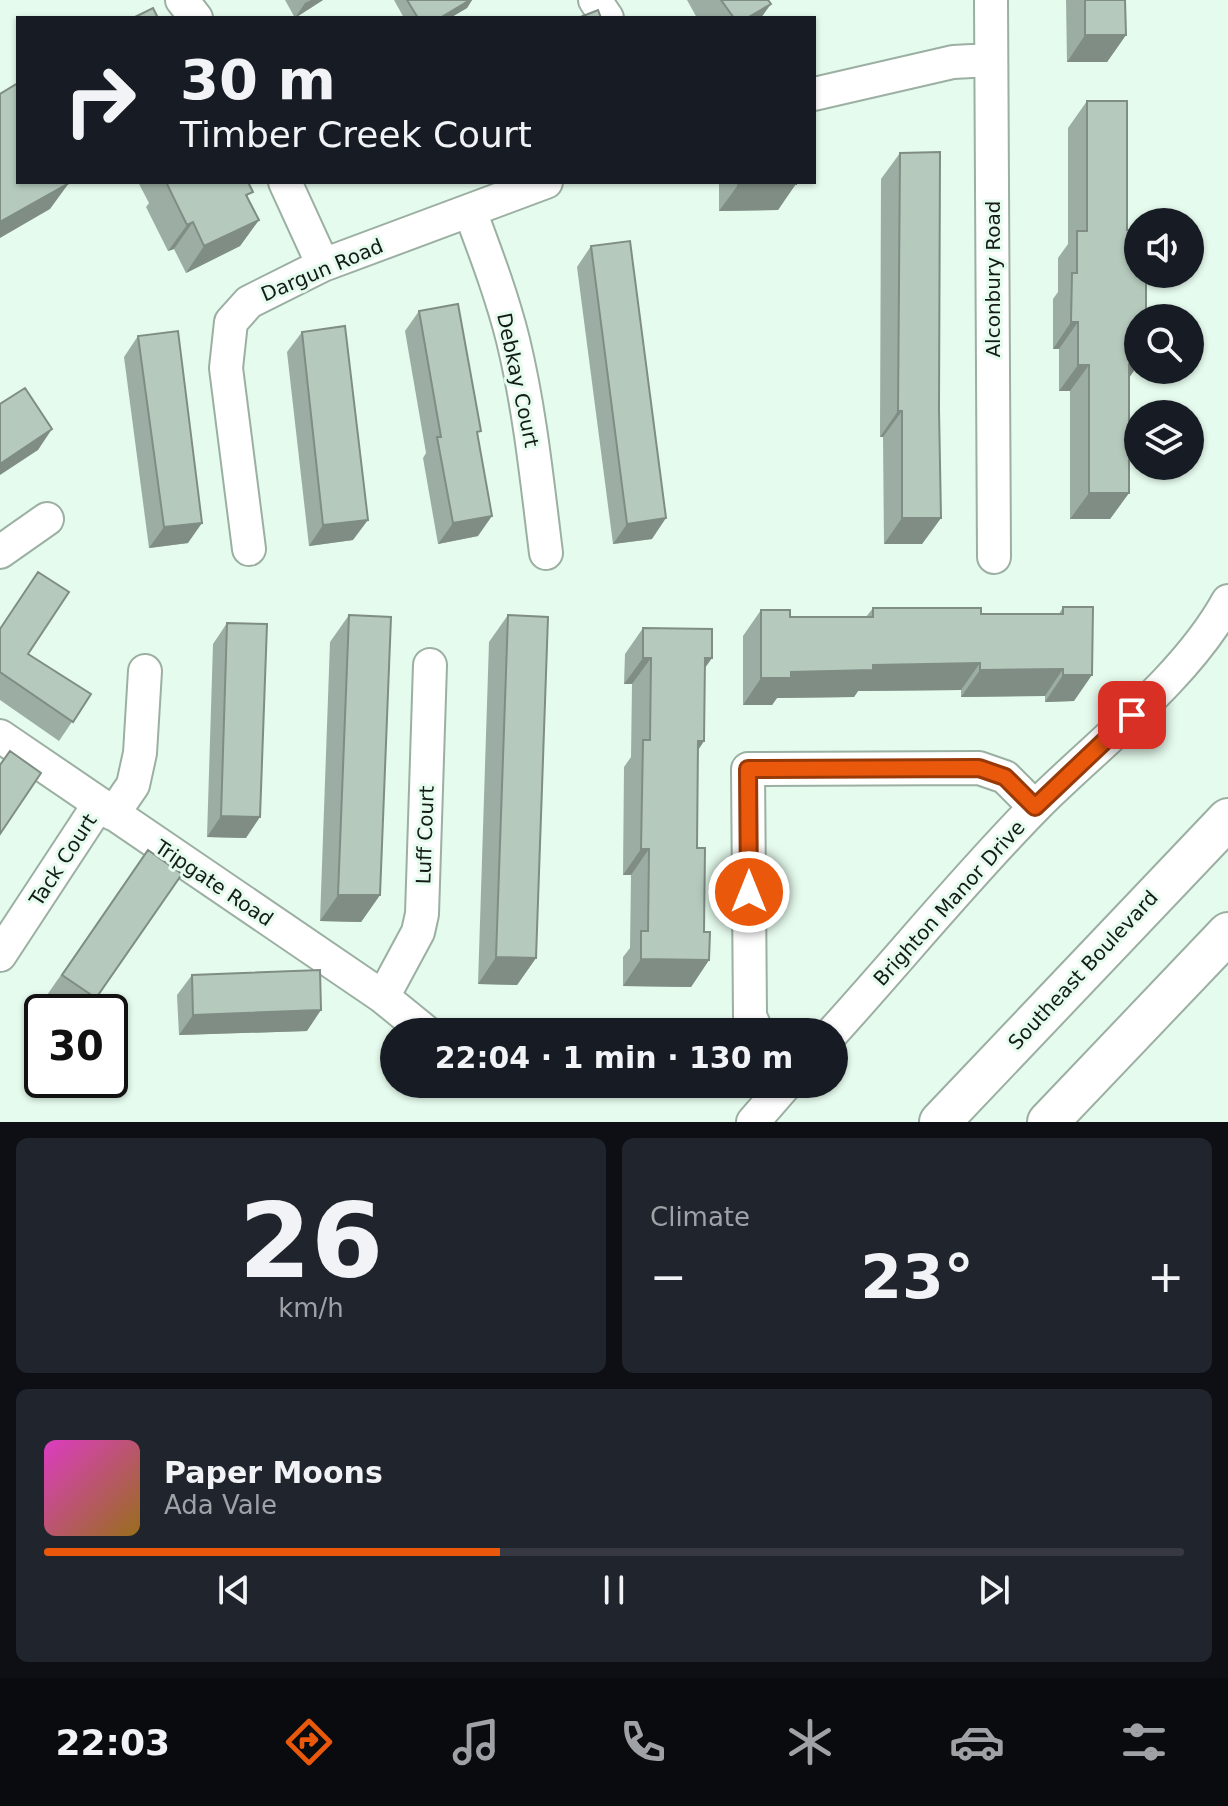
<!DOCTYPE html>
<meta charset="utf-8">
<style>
:root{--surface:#171b24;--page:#20242c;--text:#f1f3f6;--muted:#9ea1a6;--line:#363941;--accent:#ea580c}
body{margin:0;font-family:"DejaVu Sans",sans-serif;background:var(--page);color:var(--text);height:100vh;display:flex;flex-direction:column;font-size:30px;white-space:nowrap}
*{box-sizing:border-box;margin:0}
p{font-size:26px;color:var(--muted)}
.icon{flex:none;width:44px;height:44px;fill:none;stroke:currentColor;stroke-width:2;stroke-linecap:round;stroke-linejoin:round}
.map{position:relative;height:1122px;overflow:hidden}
.details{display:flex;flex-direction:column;gap:16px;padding:16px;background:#0d0f14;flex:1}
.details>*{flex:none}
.top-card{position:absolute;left:16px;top:16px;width:800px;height:168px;border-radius:0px;box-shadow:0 2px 6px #0004;background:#171b24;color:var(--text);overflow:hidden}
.tools{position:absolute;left:1124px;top:208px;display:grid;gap:16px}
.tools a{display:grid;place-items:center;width:80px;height:80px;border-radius:50%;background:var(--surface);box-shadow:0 2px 6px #0004;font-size:40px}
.speed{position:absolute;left:24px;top:994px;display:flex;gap:16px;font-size:40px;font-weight:700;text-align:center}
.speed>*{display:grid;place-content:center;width:104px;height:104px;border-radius:50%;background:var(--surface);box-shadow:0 2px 6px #0004;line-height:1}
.speed .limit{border:4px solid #111;border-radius:12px;background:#fff;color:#111}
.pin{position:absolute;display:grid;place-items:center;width:68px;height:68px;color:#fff;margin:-34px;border-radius:16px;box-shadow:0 4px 12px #0006}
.me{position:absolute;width:88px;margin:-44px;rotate:0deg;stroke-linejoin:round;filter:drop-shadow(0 0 6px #0008)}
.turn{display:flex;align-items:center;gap:28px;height:168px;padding:0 32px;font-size:36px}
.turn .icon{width:104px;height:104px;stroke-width:2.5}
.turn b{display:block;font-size:56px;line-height:68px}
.big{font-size:60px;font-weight:600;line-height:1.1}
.details .card{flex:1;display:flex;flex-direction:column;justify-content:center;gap:12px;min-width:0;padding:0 28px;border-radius:12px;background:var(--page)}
.details .dial{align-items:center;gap:0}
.dial b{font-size:104px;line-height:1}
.song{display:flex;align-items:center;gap:24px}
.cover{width:96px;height:96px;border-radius:12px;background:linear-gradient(135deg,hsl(310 70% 55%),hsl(40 70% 35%))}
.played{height:8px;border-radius:4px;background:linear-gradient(90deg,var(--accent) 40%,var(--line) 40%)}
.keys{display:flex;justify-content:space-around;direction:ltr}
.heat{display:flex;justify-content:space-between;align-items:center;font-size:44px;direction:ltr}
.details .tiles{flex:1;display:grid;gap:16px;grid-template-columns:1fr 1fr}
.card:last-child{grid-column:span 2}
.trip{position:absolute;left:380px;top:1018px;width:468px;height:80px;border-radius:40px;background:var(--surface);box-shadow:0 2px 6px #0004;font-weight:600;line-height:80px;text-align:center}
.dock{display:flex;height:128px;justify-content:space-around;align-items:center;background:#090b0e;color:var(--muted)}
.dock .icon{width:56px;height:56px}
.dock .current{color:var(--accent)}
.dock b{font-size:36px;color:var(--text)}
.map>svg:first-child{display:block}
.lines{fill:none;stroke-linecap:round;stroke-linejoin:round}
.minor-casing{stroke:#9bafa2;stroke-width:36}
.major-casing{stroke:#9bafa2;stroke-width:44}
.minor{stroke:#fff;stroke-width:32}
.major{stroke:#fff;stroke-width:40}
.wall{fill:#9caea3}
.shaded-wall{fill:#7f8d84}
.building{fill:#b5cabd;stroke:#7f8d84;stroke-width:2}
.route-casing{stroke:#983908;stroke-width:20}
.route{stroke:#ea580c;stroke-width:14}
.labels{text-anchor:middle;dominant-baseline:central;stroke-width:6;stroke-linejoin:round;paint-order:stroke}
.street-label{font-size:20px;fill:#131b16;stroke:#e5fbed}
</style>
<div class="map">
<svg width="1228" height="1122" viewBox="0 0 1228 1122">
<rect width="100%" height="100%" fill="#e5fbed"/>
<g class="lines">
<defs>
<path id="minor" d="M 182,0 L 196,18
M 595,0 L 607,18
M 991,0 L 994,557
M 814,94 L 953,62 L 991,60
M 285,182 L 323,265
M 470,211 C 486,254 502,296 513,340 C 530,410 537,481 546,553
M 249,549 L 226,368 L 231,322 L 249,302 L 323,265 L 546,182
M 0,552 L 47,519
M 0,736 L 383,997 L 426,1032
M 113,814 L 133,785 L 140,753 L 145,671
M 0,955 L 99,804
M 383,997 L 418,932 L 422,914 L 430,665
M 757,1032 L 750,1016 L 748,769 L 979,768 L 1005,777 L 1035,807
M 833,1032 C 901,957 966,877 1037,805 C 1100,742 1185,679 1228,601
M 753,1122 L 786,1084"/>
<path id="major" d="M 940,1122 L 1228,819
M 1048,1122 L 1228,933"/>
</defs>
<use href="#minor" class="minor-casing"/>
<use href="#major" class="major-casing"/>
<use href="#minor" class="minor"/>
<use href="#major" class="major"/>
</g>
<path class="wall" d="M 285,0 L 323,0 L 295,18 Z
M 394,0 L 472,0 L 467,8 L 450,18 L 404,18 Z
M 687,0 L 768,0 L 761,18 L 697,18 Z
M 1066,0 L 1125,0 L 1126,35 L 1107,62 L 1067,62 Z
M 1087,101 L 1127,230 L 1138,318 L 1138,365 L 1129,378 L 1129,493 L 1110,519 L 1070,519 L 1070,391 L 1059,391 L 1059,349 L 1053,349 L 1053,299 L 1058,292 L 1058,258 L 1068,244 L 1068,128 Z
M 900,153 L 939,409 L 941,518 L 922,544 L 884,544 L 883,437 L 880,437 L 881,179 Z
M 138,182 L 248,182 L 248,198 L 259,220 L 240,246 L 186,273 L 174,249 L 168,251 L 146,207 L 149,203 Z
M 719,182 L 796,182 L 778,210 L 719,211 Z
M 591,246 L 652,539 L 613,544 L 577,267 Z
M 419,311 L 478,436 L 478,536 L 438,544 L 423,458 L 426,453 L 405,331 Z
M 302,332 L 353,540 L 309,546 L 287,352 Z
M 138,336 L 188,543 L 149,548 L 124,357 Z
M 1063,607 L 1074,701 L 1045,702 L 1045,696 L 961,697 L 961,690 L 858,691 L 854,697 L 777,698 L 772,705 L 743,705 L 743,636 L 761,610 L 790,617 L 866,617 L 873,608 L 981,614 L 1059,614 Z
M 349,615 L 380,895 L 361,922 L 320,921 L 330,642 Z
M 508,615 L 536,958 L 517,985 L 478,984 L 489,642 Z
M 227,623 L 246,838 L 207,837 L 213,644 Z
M 0,628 L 28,654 L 91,694 L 59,741 L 0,700 Z
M 643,628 L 712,658 L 705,667 L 704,741 L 698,750 L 697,848 L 704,932 L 709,960 L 691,987 L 623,986 L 623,957 L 630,948 L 631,875 L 623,875 L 624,767 L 631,757 L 632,684 L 624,684 L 625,654 Z
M 148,850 L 182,874 L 86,1012 L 72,1012 L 47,995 Z
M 192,975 L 307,1031 L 179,1035 L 177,995 Z"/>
<path class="shaded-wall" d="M 311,0 L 323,0 L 295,18 L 305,3 Z
M 470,0 L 472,0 L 467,8 L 450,18 L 440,18 Z
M 771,4 L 761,18 L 747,18 Z
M 1085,35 L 1126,35 L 1107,62 L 1067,62 Z
M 69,183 L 50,209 L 0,238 L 0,222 Z
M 796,184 L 778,210 L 719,211 L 738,185 Z
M 259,220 L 240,246 L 186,273 L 204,246 Z
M 193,222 L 174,249 L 168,251 L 187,225 Z
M 1071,322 L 1078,322 L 1059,349 L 1053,349 Z
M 1129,364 L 1138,364 L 1138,365 L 1120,390 Z
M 1078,365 L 1089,365 L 1070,391 L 1059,391 Z
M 898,411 L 902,411 L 883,437 L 880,437 Z
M 52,429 L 38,450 L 0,475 L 0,464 Z
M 1089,493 L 1129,493 L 1110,519 L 1070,519 Z
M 492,516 L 478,536 L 438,544 L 453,523 Z
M 666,518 L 652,539 L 613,544 L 627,524 Z
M 902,518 L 941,518 L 922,544 L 884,544 Z
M 368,520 L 353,540 L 309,546 L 323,525 Z
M 202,523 L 188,543 L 149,548 L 164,527 Z
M 643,658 L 651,658 L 632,684 L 624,684 Z
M 705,658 L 712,658 L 693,685 Z
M 980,663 L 961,690 L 858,691 L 854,697 L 777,698 L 772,705 L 743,705 L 761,678 L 791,672 L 873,665 Z
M 1063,669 L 1045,696 L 961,697 L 980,670 Z
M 1063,675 L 1092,675 L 1074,701 L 1045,702 Z
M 698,741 L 704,741 L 686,768 Z
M 221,816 L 260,817 L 246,838 L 207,837 Z
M 641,849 L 649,849 L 631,875 L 623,875 Z
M 338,895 L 380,895 L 361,922 L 320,921 Z
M 496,957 L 536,958 L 517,985 L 478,984 Z
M 641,959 L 709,960 L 691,987 L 623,986 Z
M 321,1010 L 307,1031 L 179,1035 L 193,1015 Z"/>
<path class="building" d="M 407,0 L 470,0 L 440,18 L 418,18 Z
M 721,0 L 768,0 L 771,4 L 747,18 L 734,18 Z
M 1085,0 L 1125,0 L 1126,35 L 1085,35 Z
M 153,8 L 158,18 L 133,18 Z
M 598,10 L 601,18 L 578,18 Z
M 18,83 L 18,182 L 69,183 L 0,222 L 0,94 Z
M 1087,101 L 1127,101 L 1127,230 L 1138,230 L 1138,274 L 1146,274 L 1146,318 L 1138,318 L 1138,364 L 1129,364 L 1129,493 L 1089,493 L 1089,365 L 1078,365 L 1078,322 L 1071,322 L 1072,273 L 1077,273 L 1077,231 L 1087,231 Z
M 940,152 L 939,409 L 941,518 L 902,518 L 902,411 L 898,411 L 900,153 Z
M 166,182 L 248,182 L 253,192 L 246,195 L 259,220 L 204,246 L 193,222 L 187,225 Z
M 738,182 L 796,182 L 796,184 L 738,185 Z
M 630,241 L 666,518 L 627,524 L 591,246 Z
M 458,304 L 481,431 L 477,432 L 492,516 L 453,523 L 437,437 L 441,437 L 419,311 Z
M 345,326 L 368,520 L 323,525 L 302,332 Z
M 178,331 L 202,523 L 164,527 L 138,336 Z
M 25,388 L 52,429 L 0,464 L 0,404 Z
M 38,572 L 69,592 L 28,654 L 91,694 L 73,722 L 0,672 L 0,629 Z
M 1063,607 L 1093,607 L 1092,675 L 1063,675 L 1063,669 L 980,670 L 980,663 L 873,665 L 873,670 L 791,672 L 791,678 L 761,678 L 761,610 L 790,610 L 790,617 L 873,617 L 873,608 L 981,608 L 981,614 L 1063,614 Z
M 349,615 L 391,617 L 380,895 L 338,895 Z
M 508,615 L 548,617 L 536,958 L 496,957 Z
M 227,623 L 267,624 L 260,817 L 221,816 Z
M 643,628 L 712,629 L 712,658 L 705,658 L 704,741 L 698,741 L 697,848 L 705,848 L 704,932 L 710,932 L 709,960 L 641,959 L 641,931 L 648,931 L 649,849 L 641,849 L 643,740 L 650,740 L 651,658 L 643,658 Z
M 10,751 L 41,773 L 0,834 L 0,765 Z
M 148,850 L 182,874 L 96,998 L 62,975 Z
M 320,970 L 321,1010 L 193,1015 L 192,975 Z"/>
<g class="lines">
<defs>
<path id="route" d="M 749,892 L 748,769 L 979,768 L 1005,777 L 1035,807 L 1132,715"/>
</defs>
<use href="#route" class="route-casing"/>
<use href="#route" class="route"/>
</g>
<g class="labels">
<g class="street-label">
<text transform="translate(322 270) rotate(-23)">Dargun Road</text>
<text transform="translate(993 279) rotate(-90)">Alconbury Road</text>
<text transform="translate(518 380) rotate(78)">Debkay Court</text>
<text transform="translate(425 835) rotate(-88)">Luff Court</text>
<text transform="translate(63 860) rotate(-57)">Tack Court</text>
<text transform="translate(214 883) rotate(34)">Tripgate Road</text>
<text transform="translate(949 903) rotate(-48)">Brighton Manor Drive</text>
<text transform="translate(1083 970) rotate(-47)">Southeast Boulevard</text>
</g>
</g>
</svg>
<div class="tools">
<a><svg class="icon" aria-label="sound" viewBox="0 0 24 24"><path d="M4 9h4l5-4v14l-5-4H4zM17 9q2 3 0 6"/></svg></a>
<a><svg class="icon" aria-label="search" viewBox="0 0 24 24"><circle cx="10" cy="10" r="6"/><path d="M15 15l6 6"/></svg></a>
<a><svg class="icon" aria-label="layers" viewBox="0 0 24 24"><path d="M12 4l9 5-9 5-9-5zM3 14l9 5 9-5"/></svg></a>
</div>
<div class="speed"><div class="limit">30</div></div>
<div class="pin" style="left:1132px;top:715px;background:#d93025"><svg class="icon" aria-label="arrive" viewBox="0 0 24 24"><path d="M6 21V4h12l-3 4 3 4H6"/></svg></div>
<svg class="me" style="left:749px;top:892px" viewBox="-20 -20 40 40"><circle r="17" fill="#ea580c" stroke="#fff" stroke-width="3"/><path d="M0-11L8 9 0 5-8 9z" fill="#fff"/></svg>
<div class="trip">22:04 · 1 min · 130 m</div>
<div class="top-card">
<div class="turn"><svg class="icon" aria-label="right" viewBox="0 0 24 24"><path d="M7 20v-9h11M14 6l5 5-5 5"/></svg><div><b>30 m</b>Timber Creek Court</div></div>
</div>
</div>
<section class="details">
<div class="tiles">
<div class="card dial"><b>26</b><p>km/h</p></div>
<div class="card"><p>Climate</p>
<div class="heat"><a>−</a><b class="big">23°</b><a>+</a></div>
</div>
<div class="card">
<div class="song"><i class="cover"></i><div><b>Paper Moons</b><p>Ada Vale</p></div></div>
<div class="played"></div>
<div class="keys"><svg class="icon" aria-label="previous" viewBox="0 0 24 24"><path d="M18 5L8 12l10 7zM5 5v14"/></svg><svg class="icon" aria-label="pause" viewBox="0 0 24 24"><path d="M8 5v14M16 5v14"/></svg><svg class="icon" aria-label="next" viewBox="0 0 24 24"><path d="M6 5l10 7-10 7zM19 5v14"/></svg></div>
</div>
</div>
</section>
<nav class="dock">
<b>22:03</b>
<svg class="icon current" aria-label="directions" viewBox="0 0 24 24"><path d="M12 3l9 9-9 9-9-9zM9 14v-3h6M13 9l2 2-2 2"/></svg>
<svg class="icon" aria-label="music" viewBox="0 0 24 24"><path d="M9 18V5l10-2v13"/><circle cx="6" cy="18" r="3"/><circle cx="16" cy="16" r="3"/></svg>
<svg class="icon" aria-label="phone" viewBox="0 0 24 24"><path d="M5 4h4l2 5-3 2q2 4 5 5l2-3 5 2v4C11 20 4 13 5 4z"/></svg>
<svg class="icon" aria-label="climate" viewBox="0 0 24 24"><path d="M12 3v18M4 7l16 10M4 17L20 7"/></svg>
<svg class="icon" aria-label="car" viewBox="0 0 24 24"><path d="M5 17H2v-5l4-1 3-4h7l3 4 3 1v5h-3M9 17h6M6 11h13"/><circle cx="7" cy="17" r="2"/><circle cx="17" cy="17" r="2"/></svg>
<svg class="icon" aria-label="filters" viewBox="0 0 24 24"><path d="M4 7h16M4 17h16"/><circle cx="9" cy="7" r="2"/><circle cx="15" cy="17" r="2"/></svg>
</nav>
